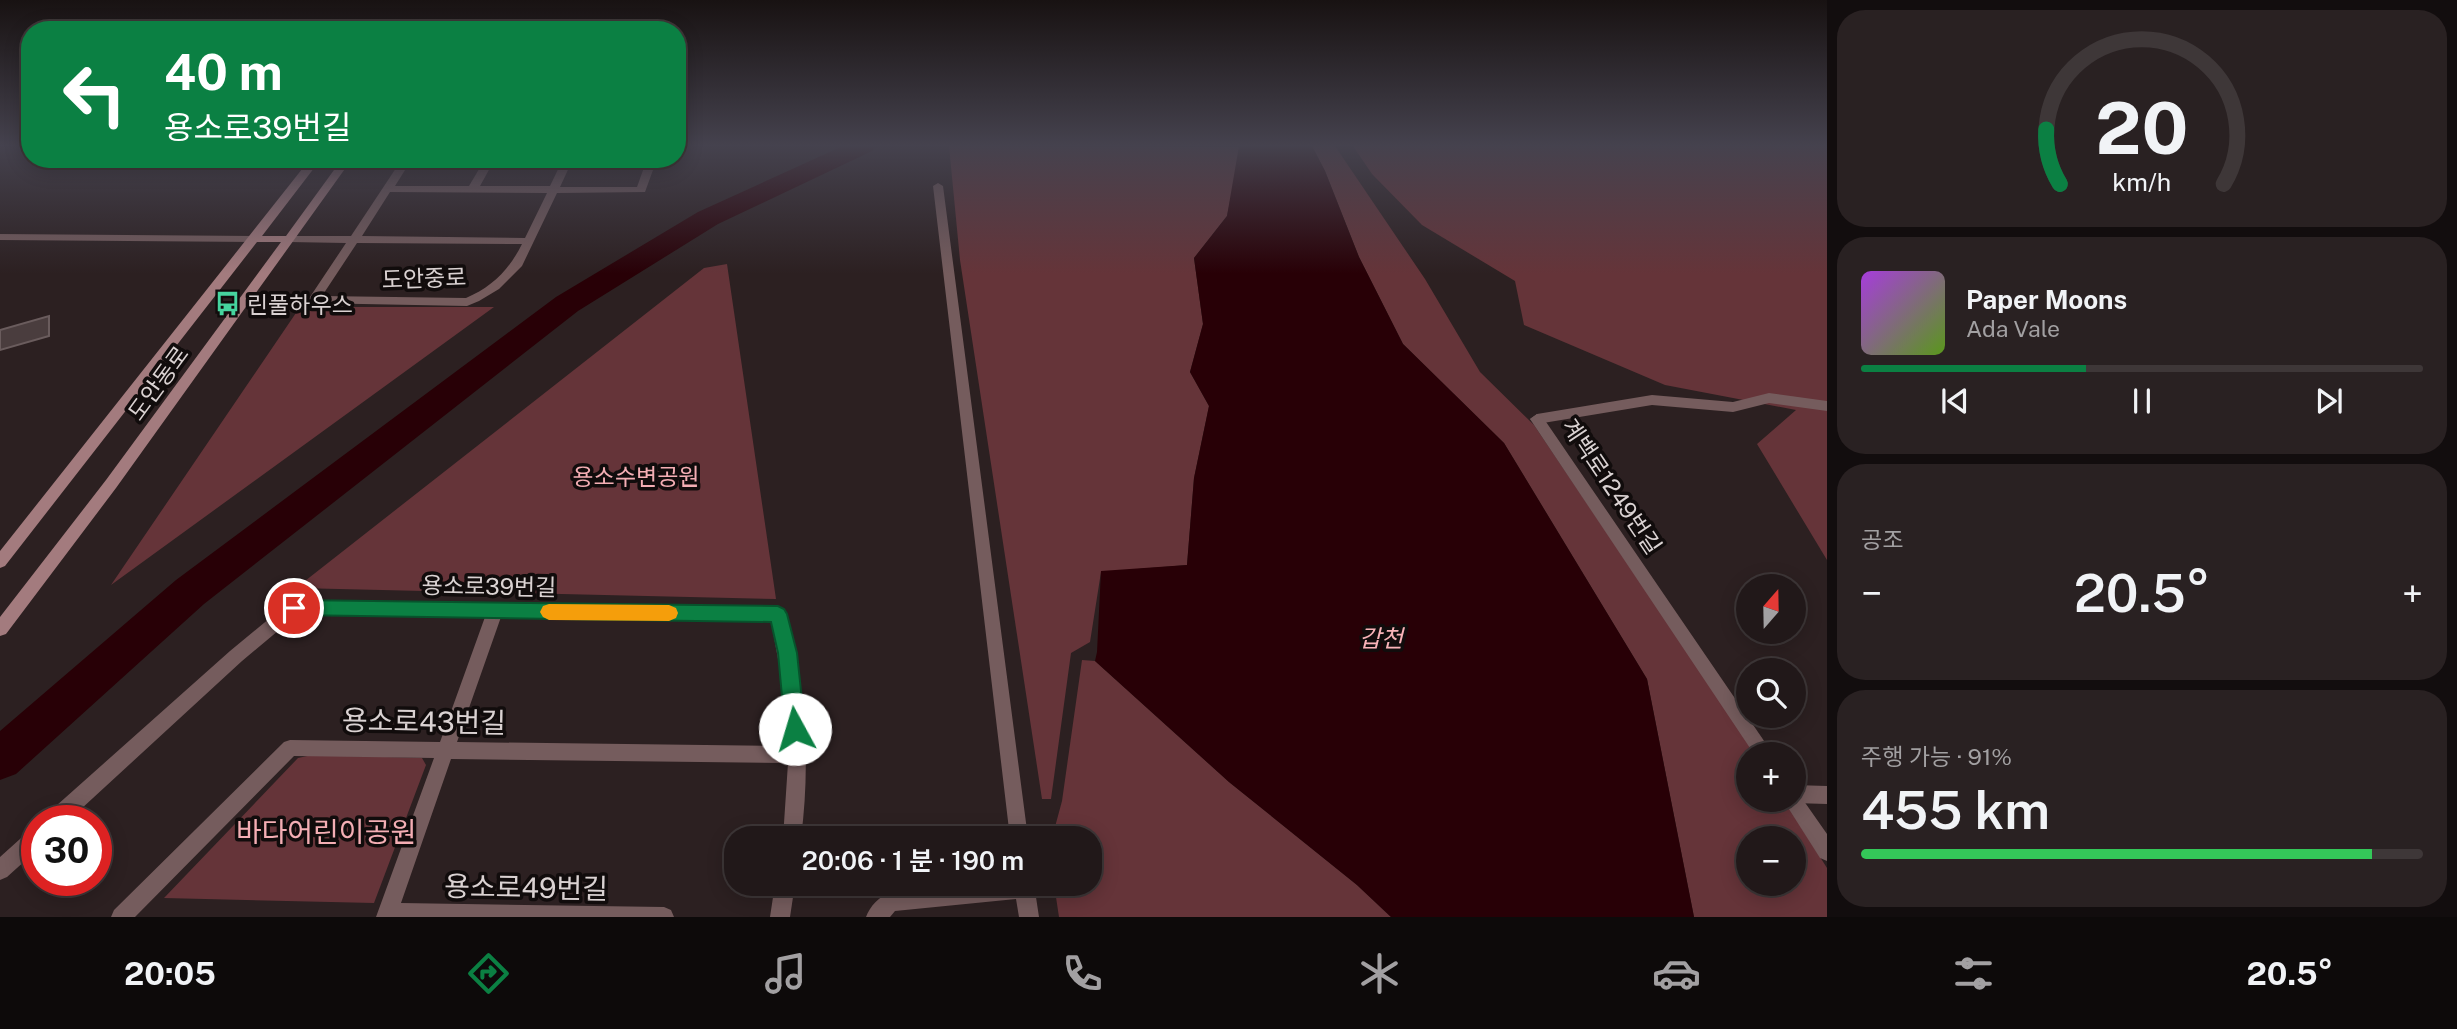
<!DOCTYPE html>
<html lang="ko">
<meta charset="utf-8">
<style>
:root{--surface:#211819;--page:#292122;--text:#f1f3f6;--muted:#a2a0a2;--line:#3e3738;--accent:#0b8043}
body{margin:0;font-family:"Public Sans","Noto Sans KR",sans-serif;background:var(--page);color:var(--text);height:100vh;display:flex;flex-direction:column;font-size:26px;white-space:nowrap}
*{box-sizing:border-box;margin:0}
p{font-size:23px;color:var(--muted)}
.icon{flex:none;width:38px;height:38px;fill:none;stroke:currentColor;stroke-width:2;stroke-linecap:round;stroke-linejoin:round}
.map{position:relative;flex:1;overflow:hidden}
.panel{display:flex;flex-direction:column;gap:10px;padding:10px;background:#120d0e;width:630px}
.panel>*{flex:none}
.hud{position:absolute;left:21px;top:21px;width:665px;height:147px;border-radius:28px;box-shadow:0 4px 18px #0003,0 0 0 2px var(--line);background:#0b8043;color:#fff;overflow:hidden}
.needle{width:46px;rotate:20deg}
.buttons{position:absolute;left:1736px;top:574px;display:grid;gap:14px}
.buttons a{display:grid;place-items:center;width:70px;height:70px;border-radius:50%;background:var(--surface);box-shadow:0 4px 18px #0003,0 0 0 2px var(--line);font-size:35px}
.speed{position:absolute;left:21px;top:805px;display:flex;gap:14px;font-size:35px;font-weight:700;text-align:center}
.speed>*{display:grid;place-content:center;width:91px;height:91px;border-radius:50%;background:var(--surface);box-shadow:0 4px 18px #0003,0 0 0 2px var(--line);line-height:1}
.speed .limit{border:10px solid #d22;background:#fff;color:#111}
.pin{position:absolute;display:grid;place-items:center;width:60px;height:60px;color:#fff;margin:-30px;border:4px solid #fff;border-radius:50%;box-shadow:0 2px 7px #0007}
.me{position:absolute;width:77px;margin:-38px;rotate:354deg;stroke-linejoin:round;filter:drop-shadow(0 0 5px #0008)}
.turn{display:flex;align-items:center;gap:24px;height:147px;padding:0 28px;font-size:32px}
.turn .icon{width:91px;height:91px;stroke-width:2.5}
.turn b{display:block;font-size:49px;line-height:60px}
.big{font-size:52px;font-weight:600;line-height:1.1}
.panel .card{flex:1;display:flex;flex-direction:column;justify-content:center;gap:10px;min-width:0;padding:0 24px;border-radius:28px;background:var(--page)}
.panel .dial{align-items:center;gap:0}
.dial svg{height:182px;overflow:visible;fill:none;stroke:var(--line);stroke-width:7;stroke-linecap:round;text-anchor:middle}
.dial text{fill:var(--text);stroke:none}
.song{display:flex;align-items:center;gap:21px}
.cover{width:84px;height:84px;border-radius:10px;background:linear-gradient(135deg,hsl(280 70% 55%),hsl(90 70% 35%))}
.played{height:7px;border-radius:4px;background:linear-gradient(90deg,var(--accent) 40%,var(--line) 40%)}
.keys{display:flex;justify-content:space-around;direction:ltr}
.heat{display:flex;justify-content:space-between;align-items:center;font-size:38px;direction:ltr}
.charge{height:10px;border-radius:5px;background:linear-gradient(90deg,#34c759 91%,var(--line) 0)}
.trip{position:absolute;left:724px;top:826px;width:378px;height:70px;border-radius:28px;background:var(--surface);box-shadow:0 4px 18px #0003,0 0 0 2px var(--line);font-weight:600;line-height:70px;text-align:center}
.dock{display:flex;height:112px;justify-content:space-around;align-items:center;background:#0d0a0a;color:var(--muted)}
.dock .icon{width:49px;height:49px}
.dock .active{color:var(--accent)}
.dock b{font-size:32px;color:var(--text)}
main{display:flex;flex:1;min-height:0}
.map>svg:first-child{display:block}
.green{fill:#653439;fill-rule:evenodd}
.water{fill:#280006}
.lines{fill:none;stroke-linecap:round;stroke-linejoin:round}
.river{fill:#280006;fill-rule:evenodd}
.building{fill:#4a3d3e;stroke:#6a5c5d;stroke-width:2}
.minor{fill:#755c5d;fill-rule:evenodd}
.tertiary{fill:#755c5d;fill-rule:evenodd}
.secondary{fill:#a37b7e;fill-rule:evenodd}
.route{fill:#0b8043;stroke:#07532c;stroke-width:2}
.slow{fill:#f59e0b}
.labels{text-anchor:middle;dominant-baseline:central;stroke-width:7;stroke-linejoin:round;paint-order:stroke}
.street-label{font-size:23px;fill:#dad2d2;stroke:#110c0c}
.poi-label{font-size:23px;fill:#dad2d2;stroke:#110c0c;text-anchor:start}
.park-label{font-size:23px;fill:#f4aeb4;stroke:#110c0c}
.water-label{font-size:24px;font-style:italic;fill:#f9b3b8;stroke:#110c0c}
.near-street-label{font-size:28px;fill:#dad2d2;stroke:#110c0c}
.near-park-label{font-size:28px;fill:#f4aeb4;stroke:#110c0c}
</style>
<main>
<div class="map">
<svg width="1827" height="917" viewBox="0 0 1827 917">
<rect width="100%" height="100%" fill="#2c2021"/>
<path class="green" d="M 949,146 L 1241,147 L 1227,216 L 1194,258 L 1203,324 L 1190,372 L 1209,406 L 1194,478 L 1187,565 L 1101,572 L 1090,642 L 1071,653 L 1051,799 L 1042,799 L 960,260 Z
M 1312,146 L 1335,146 L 1425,279 L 1480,372 L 1534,425 L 1727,711 L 1755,754 L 1748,754 L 1748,800 L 1784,800 L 1827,868 L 1827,917 L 1694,917 L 1647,679 L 1504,443 L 1403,344 L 1359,257 L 1325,171 ZM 1748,838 L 1794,838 L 1794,884 L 1748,884 Z
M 1353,146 L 1827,146 L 1827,560 L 1757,444 L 1796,410 L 1665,385 L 1524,325 L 1515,281 L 1422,225 L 1372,174 Z
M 727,264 L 776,599 L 296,588 L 704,268 Z
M 300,307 L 494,307 L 111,585 Z
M 1082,660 L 1095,661 L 1229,782 L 1357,885 L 1391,917 L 1059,917 L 1054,884 L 1090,884 L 1090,838 L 1052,838 L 1062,801 Z
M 312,755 L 422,758 L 426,765 L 374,903 L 164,898 L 298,758 Z"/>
<path class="water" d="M 1239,146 L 1312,146 L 1325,171 L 1359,257 L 1403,344 L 1504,443 L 1647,679 L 1694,917 L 1391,917 L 1357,885 L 1229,782 L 1095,661 L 1097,652 L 1101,571 L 1187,565 L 1194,478 L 1209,406 L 1190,372 L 1203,324 L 1194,258 L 1227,216 Z"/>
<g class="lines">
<path class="river" d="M 843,146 L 876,146 L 872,151 L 718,224 L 578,311 L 204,604 L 16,774 L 0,780 L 0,731 L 176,580 L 556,297 L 698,212 Z"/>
</g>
<path class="building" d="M 49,316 L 49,336 L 0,350 L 0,330 Z"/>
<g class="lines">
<path class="minor" d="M 402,159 L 412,159 L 395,186 L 469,186 L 485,159 L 495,159 L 480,186 L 550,186 L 563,159 L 573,159 L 560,187 L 637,187 L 647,159 L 657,159 L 645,192 L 557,193 L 522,266 L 499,289 L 479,301 L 467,306 L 310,303 L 308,300 L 346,243 L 289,242 L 283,239 L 289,236 L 351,236 ZM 390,192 L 547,193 L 525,238 L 362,236 ZM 357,243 L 522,244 C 509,270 492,287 466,298 L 322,296 Z
M 938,183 L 943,186 L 1028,838 L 1010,838 L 933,186 Z
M 1769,393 L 1827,401 L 1827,411 L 1769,403 L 1733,412 L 1652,405 L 1537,424 L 1530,419 L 1537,414 L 1652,395 L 1733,402 Z
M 294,601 L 778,607 L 784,609 C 790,623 792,641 795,656 C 807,716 809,777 801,838 L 783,838 L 788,763 L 451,759 L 401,903 L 664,907 L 671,910 L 674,917 L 376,917 L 434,758 L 294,756 L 135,917 L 111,917 L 114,910 L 284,742 L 290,740 L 440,742 L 485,617 L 297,615 L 242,661 L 68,821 L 45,821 L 47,814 L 230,651 L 288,603 ZM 501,617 L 771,621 L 785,697 L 788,746 L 457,742 Z
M 1794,785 L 1827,786 L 1827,804 L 1794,803 L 1788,800 L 1794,800 Z
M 37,828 L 37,850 L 7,877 L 0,880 L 0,857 L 30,830 Z
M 775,884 L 795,884 L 790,917 L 770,917 Z
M 972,884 L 1034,884 L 1039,917 L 1019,917 L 1016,899 L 895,911 L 890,917 L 866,917 C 870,906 879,897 890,892 Z"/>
<path class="tertiary" d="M 0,234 L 255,236 L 261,239 L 255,242 L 0,240 Z
M 1537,414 L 1542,416 L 1773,754 L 1754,754 L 1532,422 L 1530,419 Z
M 1794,791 L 1799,794 L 1827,834 L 1827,861 L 1820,858 L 1787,806 L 1784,800 L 1794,800 Z"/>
<path class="secondary" d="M 310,159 L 321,159 L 262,236 L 286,236 L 342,159 L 352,159 L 116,488 L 6,634 L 0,636 L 0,617 L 106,480 L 281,242 L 257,242 L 5,566 L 0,568 L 0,551 Z"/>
</g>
<linearGradient id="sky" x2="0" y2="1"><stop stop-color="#181212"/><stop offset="0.53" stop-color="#45424e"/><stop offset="1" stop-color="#45424e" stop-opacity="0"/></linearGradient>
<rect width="1827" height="274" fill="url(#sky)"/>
<path class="route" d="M 294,600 L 778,606 L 784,609 L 787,614 L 797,653 L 805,729 L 802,736 L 795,738 L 788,736 L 785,729 L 778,653 L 771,622 L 294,615 L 287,613 L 285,608 L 287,602 Z"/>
<path class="slow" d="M 549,604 L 669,605 L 676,608 L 678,613 L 676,618 L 669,621 L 549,620 L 543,617 L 540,612 L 543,606 Z"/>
<defs>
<symbol id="bus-bare" viewBox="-9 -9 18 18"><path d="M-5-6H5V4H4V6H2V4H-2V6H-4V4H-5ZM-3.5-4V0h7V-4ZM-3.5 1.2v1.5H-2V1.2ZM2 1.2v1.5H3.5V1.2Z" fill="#46d49e" stroke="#110c0c" stroke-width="2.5" paint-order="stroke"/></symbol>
</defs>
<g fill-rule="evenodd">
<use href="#bus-bare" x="210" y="286" width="35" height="35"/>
</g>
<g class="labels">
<g class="street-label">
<text transform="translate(424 278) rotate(-2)">도안중로</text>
<text transform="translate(158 383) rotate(-54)">도안동로</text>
<text transform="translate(1612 486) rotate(56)">계백로1249번길</text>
<text transform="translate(489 586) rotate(1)">용소로39번길</text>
</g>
<g class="poi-label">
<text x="247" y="304">린풀하우스</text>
</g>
<g class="park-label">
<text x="636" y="476">용소수변공원</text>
</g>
<g class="water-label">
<text x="1381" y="638">갑천</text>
</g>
<g class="near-street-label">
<text transform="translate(424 721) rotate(1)">용소로43번길</text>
<text transform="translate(526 887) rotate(1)">용소로49번길</text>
</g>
<g class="near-park-label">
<text x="326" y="831">바다어린이공원</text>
</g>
</g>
</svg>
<div class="buttons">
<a><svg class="needle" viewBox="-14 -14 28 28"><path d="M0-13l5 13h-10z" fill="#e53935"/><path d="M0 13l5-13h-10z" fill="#a2a0a2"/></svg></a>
<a><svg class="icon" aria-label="search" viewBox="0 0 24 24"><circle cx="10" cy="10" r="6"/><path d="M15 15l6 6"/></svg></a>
<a>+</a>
<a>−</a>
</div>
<div class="speed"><div class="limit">30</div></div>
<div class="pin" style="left:294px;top:608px;background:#d93025"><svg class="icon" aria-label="arrive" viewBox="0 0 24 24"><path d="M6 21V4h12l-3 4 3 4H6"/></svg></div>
<svg class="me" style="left:795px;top:729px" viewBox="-20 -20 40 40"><circle r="19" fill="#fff"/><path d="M0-13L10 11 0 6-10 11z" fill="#0b8043"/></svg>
<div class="trip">20:06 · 1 분 · 190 m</div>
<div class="hud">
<div class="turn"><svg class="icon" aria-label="left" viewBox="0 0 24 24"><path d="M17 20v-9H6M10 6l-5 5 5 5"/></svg><div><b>40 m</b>용소로39번길</div></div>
</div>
</div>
<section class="panel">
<div class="card dial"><svg viewBox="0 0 100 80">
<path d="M14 69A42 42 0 1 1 86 69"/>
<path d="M14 69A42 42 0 0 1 8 45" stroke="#0b8043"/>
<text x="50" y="56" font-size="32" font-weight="700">20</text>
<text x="50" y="72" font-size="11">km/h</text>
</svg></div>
<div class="card">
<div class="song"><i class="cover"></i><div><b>Paper Moons</b><p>Ada Vale</p></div></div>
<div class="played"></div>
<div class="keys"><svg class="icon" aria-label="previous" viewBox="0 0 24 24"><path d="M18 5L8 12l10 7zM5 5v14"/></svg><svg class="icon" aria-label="pause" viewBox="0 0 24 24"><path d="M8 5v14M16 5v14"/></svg><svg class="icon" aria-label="next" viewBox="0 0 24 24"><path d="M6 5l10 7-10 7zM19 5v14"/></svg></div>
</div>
<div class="card"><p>공조</p>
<div class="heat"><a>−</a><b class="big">20.5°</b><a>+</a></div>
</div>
<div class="card"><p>주행 가능 · 91%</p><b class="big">455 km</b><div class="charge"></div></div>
</section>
</main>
<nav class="dock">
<b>20:05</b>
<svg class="icon active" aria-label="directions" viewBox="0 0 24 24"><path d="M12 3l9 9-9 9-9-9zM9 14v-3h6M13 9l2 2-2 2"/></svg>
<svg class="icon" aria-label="music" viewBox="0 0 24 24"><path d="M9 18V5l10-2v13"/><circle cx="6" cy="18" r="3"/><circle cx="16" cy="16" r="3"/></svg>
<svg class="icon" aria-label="phone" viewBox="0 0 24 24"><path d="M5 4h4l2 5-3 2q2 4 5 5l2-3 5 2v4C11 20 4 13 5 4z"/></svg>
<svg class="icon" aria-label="climate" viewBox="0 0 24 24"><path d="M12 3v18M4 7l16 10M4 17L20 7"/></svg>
<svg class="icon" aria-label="car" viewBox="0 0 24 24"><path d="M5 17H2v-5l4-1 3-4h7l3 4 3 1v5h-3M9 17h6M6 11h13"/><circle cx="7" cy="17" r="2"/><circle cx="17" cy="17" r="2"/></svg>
<svg class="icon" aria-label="filters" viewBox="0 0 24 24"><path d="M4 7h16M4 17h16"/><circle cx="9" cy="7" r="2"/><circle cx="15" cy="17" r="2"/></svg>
<b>20.5°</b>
</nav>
